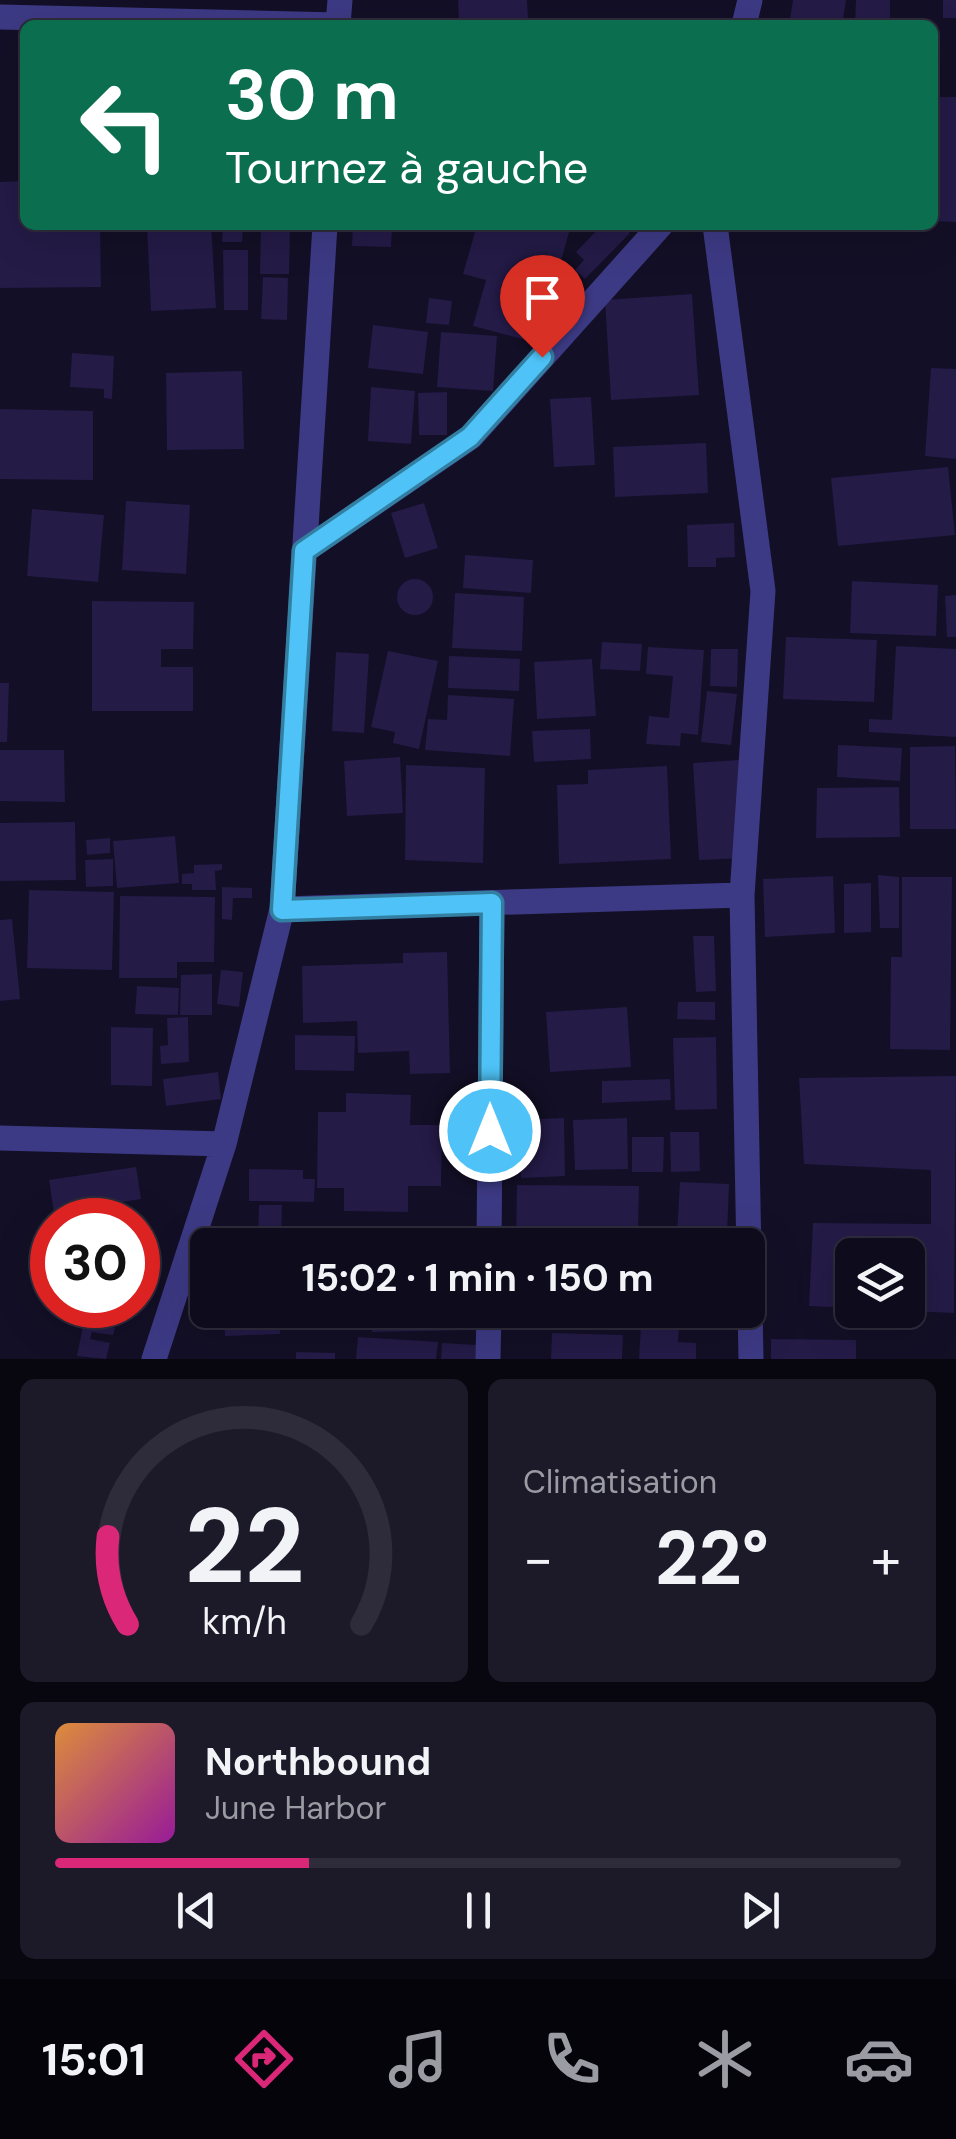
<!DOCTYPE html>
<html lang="fr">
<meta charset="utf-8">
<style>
:root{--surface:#0e0b1c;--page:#1c1929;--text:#f1f3f6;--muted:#9b9ba3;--line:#2e2b3b;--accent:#db2777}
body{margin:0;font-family:"DM Sans",sans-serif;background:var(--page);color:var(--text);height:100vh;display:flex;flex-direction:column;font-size:38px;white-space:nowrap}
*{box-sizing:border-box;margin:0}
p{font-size:32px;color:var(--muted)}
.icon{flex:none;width:55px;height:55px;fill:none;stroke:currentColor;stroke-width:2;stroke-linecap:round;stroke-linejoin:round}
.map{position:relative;height:1359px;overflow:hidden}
.side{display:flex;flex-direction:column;gap:20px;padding:20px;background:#08060f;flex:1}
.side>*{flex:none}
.guide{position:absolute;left:20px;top:20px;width:918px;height:210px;border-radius:15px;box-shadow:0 10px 40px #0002,0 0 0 2px var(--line);background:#0b6e4f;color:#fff;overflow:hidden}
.controls{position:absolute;left:835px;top:1238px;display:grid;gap:20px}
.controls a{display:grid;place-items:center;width:90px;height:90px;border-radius:15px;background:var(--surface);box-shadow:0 10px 40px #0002,0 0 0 2px var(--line);font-size:50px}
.speed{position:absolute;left:30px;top:1198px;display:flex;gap:20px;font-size:50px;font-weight:700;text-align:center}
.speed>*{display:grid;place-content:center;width:130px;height:130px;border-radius:50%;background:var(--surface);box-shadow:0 10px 40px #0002,0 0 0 2px var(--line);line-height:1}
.speed .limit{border:15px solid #d22;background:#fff;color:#111}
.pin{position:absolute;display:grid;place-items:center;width:85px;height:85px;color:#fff;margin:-102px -42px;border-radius:50% 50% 50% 0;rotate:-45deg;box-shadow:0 0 10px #0007}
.pin .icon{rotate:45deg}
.me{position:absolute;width:110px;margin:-55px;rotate:0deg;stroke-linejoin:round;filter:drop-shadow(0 0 8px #0008)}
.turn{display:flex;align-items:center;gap:35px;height:210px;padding:0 40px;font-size:45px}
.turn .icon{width:130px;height:130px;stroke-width:2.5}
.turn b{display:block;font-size:70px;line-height:85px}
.big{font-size:75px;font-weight:700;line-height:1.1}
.side .widget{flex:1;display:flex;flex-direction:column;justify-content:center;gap:15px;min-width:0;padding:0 35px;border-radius:15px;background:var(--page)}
.side .dial{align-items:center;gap:0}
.dial svg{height:260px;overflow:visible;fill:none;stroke:var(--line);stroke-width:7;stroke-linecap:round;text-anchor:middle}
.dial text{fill:var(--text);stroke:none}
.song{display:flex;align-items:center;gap:30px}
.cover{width:120px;height:120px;border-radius:15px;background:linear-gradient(135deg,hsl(30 70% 55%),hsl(300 70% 35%))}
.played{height:10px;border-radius:5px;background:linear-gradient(90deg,var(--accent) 30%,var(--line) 30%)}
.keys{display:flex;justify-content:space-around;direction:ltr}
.heat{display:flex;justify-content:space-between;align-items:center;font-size:55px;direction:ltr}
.side .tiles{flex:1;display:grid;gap:20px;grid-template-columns:1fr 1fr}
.widget:last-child{grid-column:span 2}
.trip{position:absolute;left:190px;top:1228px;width:575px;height:100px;border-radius:15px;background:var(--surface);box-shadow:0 10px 40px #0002,0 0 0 2px var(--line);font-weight:700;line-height:100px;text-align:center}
.tab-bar{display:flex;height:160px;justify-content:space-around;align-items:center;background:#06040b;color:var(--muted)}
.tab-bar .icon{width:70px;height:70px}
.tab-bar .current{color:var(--accent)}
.tab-bar b{font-size:45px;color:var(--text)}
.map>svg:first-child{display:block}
.building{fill:#241b47}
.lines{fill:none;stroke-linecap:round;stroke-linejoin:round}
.street{stroke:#3d3a85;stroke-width:25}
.route-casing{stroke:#337fa1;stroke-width:25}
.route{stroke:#4fc3f7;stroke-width:18}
</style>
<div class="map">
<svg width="956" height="1359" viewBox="0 0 956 1359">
<rect width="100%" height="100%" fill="#130f26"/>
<path class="building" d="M 458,0 L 527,0 L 528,19 L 459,22 Z
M 793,0 L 846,0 L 842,25 L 790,19 Z
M 856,0 L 890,0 L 890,25 L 855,25 Z
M 943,0 L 956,0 L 956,18 L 943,18 Z
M 932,97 L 956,97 L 956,222 L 932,221 Z
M 25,181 L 25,225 L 100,225 L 101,287 L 0,288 L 0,182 Z
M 147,225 L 211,225 L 216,308 L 151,311 Z
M 223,225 L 243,225 L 242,242 L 222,242 Z
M 261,225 L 290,225 L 289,274 L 260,274 Z
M 353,225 L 392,225 L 391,247 L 352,246 Z
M 477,225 L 571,225 L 538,343 L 473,326 L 486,280 L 463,274 Z
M 602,225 L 622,225 L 630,233 L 585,279 L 575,270 L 584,260 L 576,252 Z
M 223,250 L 248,250 L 248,310 L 224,310 Z
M 263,277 L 288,278 L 287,320 L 261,319 Z
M 692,294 L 699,395 L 611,400 L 605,300 Z
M 429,298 L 452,301 L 449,325 L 426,323 Z
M 373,325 L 428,332 L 423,374 L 368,368 Z
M 441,332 L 497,336 L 493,391 L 437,387 Z
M 72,353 L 114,356 L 112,399 L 104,398 L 104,389 L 70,387 Z
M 931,368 L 956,369 L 956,459 L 925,456 Z
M 242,371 L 244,449 L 167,450 L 166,373 Z
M 371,387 L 415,391 L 411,444 L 368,441 Z
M 447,392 L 447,435 L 419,435 L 418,393 Z
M 591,397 L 595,465 L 554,467 L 550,399 Z
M 0,409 L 93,411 L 93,480 L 0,479 Z
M 706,443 L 708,493 L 615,497 L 613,447 Z
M 948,467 L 955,535 L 838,546 L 831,478 Z
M 126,501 L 190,505 L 186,574 L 122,570 Z
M 424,503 L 438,548 L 405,558 L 391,513 Z
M 32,509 L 104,515 L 98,582 L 27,576 Z
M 734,523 L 735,557 L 716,558 L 716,567 L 688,567 L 687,525 Z
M 465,555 L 533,560 L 531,593 L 463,588 Z
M397 597a18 18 0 1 1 36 0a18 18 0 1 1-36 0Z
M 852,581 L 938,585 L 936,636 L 850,633 Z
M 455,593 L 524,597 L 522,651 L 452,648 Z
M 956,595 L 956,637 L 947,637 L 945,596 Z
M 92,601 L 194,602 L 193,649 L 161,649 L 161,667 L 193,667 L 193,711 L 92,711 Z
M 786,637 L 877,640 L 874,702 L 783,699 Z
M 602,642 L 642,644 L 640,671 L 600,669 Z
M 896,646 L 956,649 L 956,737 L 869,732 L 869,719 L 892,720 Z
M 648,647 L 704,650 L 698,735 L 681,733 L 680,746 L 646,744 L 649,716 L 669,718 L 673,676 L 646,674 Z
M 711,649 L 738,649 L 737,687 L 710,686 Z
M 388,651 L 438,661 L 419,749 L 393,743 L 395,732 L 371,727 Z
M 336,652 L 369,654 L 364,733 L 332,731 Z
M 449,656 L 520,659 L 519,691 L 448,688 Z
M 592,659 L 596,716 L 537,719 L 534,662 Z
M 0,683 L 9,683 L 7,742 L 0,742 Z
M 707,691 L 737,694 L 731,745 L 701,742 Z
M 448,695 L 514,699 L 510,756 L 425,750 L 428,719 L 447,720 Z
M 590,729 L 591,759 L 534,762 L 532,731 Z
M 838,745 L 902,748 L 900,781 L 837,777 Z
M 955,746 L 956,829 L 910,829 L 910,747 Z
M 0,750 L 64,750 L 65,802 L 0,801 Z
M 400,757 L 403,813 L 347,816 L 344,761 Z
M 739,760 L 744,858 L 699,860 L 693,763 Z
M 406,765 L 485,768 L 483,863 L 405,860 Z
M 667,766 L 671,859 L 559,864 L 557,785 L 588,784 L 588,770 Z
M 899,787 L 900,837 L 816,838 L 817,788 Z
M 75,822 L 76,880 L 0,881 L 0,823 Z
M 175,836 L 179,883 L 117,888 L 113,841 Z
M 110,838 L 110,853 L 87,855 L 86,840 Z
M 113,859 L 113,886 L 86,887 L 85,860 Z
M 222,864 L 222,870 L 215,871 L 216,890 L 192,890 L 192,884 L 182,884 L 182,874 L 194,873 L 194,865 Z
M 878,875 L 899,877 L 899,928 L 880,928 Z
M 833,876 L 835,933 L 765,937 L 763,879 Z
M 902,877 L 952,877 L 950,1050 L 890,1049 L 891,957 L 902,957 Z
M 871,883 L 871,932 L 844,933 L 844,884 Z
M 222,887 L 252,888 L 252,898 L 233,898 L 232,920 L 222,919 Z
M 29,890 L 114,892 L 112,970 L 27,968 Z
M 120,896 L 215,897 L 214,962 L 177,962 L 177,978 L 119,978 Z
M 12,919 L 20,999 L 0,1001 L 0,920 Z
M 693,936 L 714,936 L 716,991 L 696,992 Z
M 447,952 L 450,1073 L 410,1074 L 409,1051 L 358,1053 L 357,1021 L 303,1023 L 302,966 L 403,963 L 403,953 Z
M 221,970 L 243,972 L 239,1007 L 217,1004 Z
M 212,974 L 212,1015 L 180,1015 L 181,975 Z
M 137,986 L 179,988 L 178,1015 L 135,1014 Z
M 678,1002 L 715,1002 L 715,1020 L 677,1019 Z
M 627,1007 L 631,1067 L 550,1072 L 546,1012 Z
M 188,1017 L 189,1062 L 161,1064 L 160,1046 L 168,1045 L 167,1018 Z
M 111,1027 L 153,1028 L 152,1086 L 111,1085 Z
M 295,1035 L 355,1036 L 354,1071 L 295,1070 Z
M 716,1037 L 717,1109 L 675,1110 L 673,1038 Z
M 218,1072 L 221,1099 L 166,1106 L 163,1079 Z
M 956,1076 L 954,1313 L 908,1311 L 908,1255 L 852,1255 L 852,1308 L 809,1306 L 813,1223 L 931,1224 L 931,1170 L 804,1164 L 799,1078 Z
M 670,1079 L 671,1100 L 602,1103 L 602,1081 Z
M 346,1093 L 411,1095 L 410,1125 L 442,1125 L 441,1186 L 408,1186 L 408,1212 L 344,1211 L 344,1188 L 317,1188 L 318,1112 L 346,1112 Z
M 564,1118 L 565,1176 L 521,1178 L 520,1155 L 509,1156 L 508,1120 Z
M 627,1118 L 628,1169 L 575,1170 L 573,1120 Z
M 670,1132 L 699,1132 L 700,1171 L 671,1172 Z
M 632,1137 L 664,1137 L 663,1172 L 632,1172 Z
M 136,1167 L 141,1199 L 98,1206 L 100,1220 L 72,1220 L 71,1211 L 54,1213 L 49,1180 Z
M 249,1169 L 303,1170 L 303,1179 L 315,1179 L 314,1202 L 249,1201 Z
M 680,1182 L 729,1184 L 727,1235 L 677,1233 Z
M 517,1185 L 639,1186 L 638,1231 L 665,1232 L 665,1245 L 516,1245 Z
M 259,1205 L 282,1205 L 281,1236 L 258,1234 Z
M 91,1305 L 118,1312 L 114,1327 L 87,1320 Z
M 224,1310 L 279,1310 L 280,1334 L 225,1336 Z
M 372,1310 L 471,1310 L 471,1330 L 372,1332 Z
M 686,1310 L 728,1310 L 728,1325 L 686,1325 Z
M 84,1321 L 115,1328 L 113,1335 L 92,1332 L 90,1339 L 110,1343 L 106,1359 L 77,1356 Z
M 641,1325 L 679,1327 L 678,1342 L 696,1343 L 696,1359 L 639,1359 Z
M 552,1333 L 623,1335 L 622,1359 L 551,1359 Z
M 358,1337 L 438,1342 L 436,1359 L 356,1359 Z
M 771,1339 L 856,1340 L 856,1359 L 771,1359 Z
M 442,1343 L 476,1345 L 476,1359 L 441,1359 Z
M 296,1352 L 335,1353 L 335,1359 L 296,1359 Z"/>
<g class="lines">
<path class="street" d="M 0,17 L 338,25
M 338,25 L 340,0
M 744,25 L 750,0
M 715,225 L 763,591 L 742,895 L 751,1359
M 304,551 L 471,437 L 661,225
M 282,909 L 742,895
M 0,1138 L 224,1144
M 489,1245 L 492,903
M 154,1359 L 224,1144 L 282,909 L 325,225
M 488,1359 L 489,1310"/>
</g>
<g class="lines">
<defs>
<path id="route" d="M 490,1131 L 492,903 L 282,910 L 304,551 L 470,437 L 542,357"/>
</defs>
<use href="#route" class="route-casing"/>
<use href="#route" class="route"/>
</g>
</svg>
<div class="controls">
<a><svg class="icon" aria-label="layers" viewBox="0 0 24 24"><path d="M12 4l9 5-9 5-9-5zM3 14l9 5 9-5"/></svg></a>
</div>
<div class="speed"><div class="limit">30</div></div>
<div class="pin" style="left:542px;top:357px;background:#d93025"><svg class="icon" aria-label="arrive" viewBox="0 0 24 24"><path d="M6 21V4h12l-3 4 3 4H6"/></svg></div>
<svg class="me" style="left:490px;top:1131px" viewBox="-20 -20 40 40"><circle r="17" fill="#4fc3f7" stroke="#fff" stroke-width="3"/><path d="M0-11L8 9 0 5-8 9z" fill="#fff"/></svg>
<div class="trip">15:02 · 1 min · 150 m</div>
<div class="guide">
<div class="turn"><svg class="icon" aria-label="left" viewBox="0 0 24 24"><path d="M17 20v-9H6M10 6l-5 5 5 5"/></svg><div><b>30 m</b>Tournez à gauche</div></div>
</div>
</div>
<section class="side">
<div class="tiles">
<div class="widget dial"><svg viewBox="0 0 100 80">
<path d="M14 69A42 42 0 1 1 86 69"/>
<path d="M14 69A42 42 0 0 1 8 42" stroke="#db2777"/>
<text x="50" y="56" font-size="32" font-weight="700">22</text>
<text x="50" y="72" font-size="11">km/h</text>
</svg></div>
<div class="widget"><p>Climatisation</p>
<div class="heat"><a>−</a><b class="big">22°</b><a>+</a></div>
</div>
<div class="widget">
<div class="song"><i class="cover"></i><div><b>Northbound</b><p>June Harbor</p></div></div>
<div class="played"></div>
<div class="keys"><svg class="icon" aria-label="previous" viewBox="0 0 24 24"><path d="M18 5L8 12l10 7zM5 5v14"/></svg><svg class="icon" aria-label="pause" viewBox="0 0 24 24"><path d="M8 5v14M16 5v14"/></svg><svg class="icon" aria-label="next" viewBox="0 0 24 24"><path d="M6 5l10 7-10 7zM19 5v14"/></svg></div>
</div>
</div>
</section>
<nav class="tab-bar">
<b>15:01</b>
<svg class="icon current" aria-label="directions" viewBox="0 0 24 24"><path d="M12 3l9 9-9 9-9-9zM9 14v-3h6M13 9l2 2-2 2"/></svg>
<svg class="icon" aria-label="music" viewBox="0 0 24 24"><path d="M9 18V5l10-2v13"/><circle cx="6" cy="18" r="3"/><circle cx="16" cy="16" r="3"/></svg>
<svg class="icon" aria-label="phone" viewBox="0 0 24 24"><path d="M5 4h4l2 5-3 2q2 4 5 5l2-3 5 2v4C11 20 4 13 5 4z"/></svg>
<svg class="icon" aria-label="climate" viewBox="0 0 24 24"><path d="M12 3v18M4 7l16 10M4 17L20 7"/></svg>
<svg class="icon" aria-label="car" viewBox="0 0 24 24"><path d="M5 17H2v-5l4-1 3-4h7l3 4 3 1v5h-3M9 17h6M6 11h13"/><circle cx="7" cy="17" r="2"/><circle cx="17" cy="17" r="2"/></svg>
</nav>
